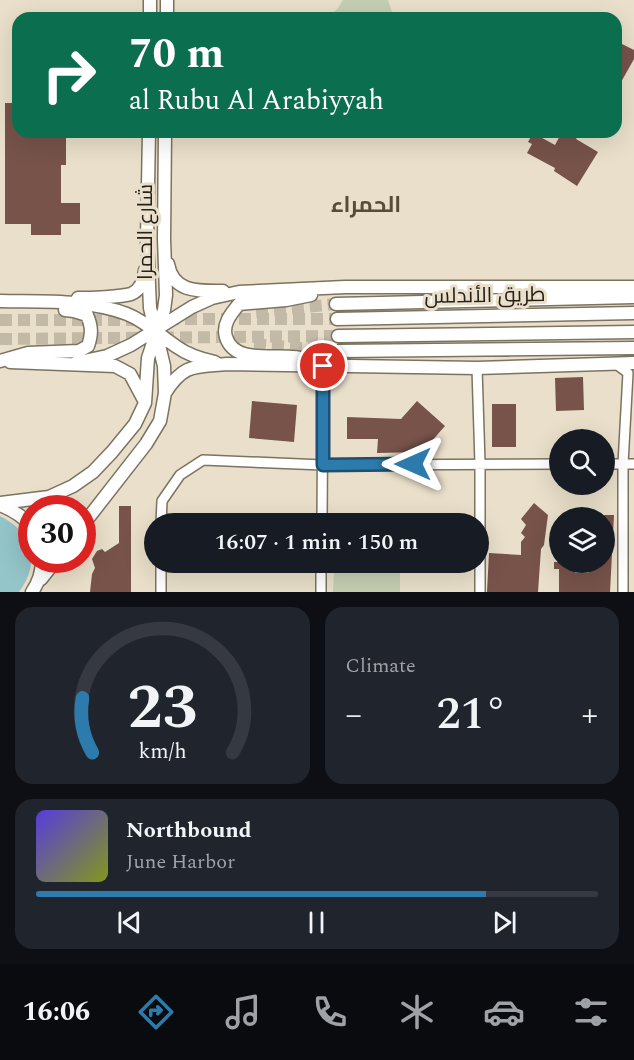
<!DOCTYPE html>
<meta charset="utf-8">
<style>
:root{--surface:#171b24;--page:#20242c;--text:#f1f3f6;--muted:#9ea1a6;--line:#363941;--accent:#2c7bac}
body{margin:0;font-family:Spectral,Cairo,serif;background:var(--page);color:var(--text);height:100vh;display:flex;flex-direction:column;font-size:22px;white-space:nowrap}
*{box-sizing:border-box;margin:0}
p{font-size:20px;color:var(--muted)}
.icon{flex:none;width:33px;height:33px;fill:none;stroke:currentColor;stroke-width:2;stroke-linecap:round;stroke-linejoin:round}
.map{position:relative;height:592px;overflow:hidden}
.sheet{display:flex;flex-direction:column;gap:15px;padding:15px;background:#0d0f14;flex:1}
.sheet>*{flex:none}
.guide{position:absolute;left:12px;top:12px;width:610px;height:126px;border-radius:18px;box-shadow:0 6px 24px #0002;background:#0b6e4f;color:#fff;overflow:hidden}
.fabs{position:absolute;left:549px;top:429px;display:grid;gap:12px}
.fabs a{display:grid;place-items:center;width:66px;height:66px;border-radius:50%;background:var(--surface);box-shadow:0 6px 24px #0002;font-size:30px}
.speed{position:absolute;left:18px;top:495px;display:flex;gap:12px;font-size:30px;font-weight:700;text-align:center}
.speed>*{display:grid;place-content:center;width:78px;height:78px;border-radius:50%;background:var(--surface);box-shadow:0 6px 24px #0002;line-height:1}
.speed .limit{border:9px solid #d22;background:#fff;color:#111}
.pin{position:absolute;display:grid;place-items:center;width:51px;height:51px;color:#fff;margin:-26px;border:3px solid #fff;border-radius:50%;box-shadow:0 2px 6px #0007}
.me{position:absolute;width:66px;margin:-33px;rotate:270deg;stroke-linejoin:round;filter:drop-shadow(0 0 4px #0008)}
.turn{display:flex;align-items:center;gap:21px;height:126px;padding:0 18px;font-size:27px}
.turn .icon{width:78px;height:78px;stroke-width:2.5}
.turn b{display:block;font-size:42px;line-height:51px}
.big{font-size:45px;font-weight:600;line-height:1.1}
.sheet .tile{flex:1;display:flex;flex-direction:column;justify-content:center;gap:9px;min-width:0;padding:0 21px;border-radius:18px;background:var(--page)}
.sheet .dial{align-items:center;gap:0}
.dial svg{height:156px;overflow:visible;fill:none;stroke:var(--line);stroke-width:7;stroke-linecap:round;text-anchor:middle}
.dial text{fill:var(--text);stroke:none}
.song{display:flex;align-items:center;gap:18px}
.cover{width:72px;height:72px;border-radius:9px;background:linear-gradient(135deg,hsl(250 70% 55%),hsl(70 70% 35%))}
.played{height:6px;border-radius:3px;background:linear-gradient(90deg,var(--accent) 80%,var(--line) 80%)}
.keys{display:flex;justify-content:space-around;direction:ltr}
.heat{display:flex;justify-content:space-between;align-items:center;font-size:33px;direction:ltr}
.sheet .tiles{flex:1;display:grid;gap:15px;grid-template-columns:1fr 1fr}
.tile:last-child{grid-column:span 2}
.trip{position:absolute;left:144px;top:513px;width:345px;height:60px;border-radius:30px;background:var(--surface);box-shadow:0 6px 24px #0002;font-weight:600;line-height:60px;text-align:center}
.tab-bar{display:flex;height:96px;justify-content:space-around;align-items:center;background:#090b0e;color:var(--muted)}
.tab-bar .icon{width:42px;height:42px}
.tab-bar .current{color:var(--accent)}
.tab-bar b{font-size:27px;color:var(--text)}
.map>svg:first-child{display:block}
.green{fill:#c5cfb3}
.water{fill:#94c5c9}
.building{fill:#77534a}
.lines{fill:none;stroke-linecap:round;stroke-linejoin:round}
.major-tunnel{stroke:#c2b9a7;stroke-width:12;stroke-dasharray:12 6;stroke-linecap:butt}
.minor-casing{stroke:#7c7360;stroke-width:12}
.major-casing{stroke:#7c7360;stroke-width:15}
.minor{stroke:#fff;stroke-width:9}
.major{stroke:#fff;stroke-width:12}
.route-casing{stroke:#1d5070;stroke-width:15}
.route{stroke:#2c7bac;stroke-width:10}
.labels{text-anchor:middle;dominant-baseline:central;stroke-width:6;stroke-linejoin:round;paint-order:stroke}
.street-label{font-size:21px;fill:#26221a;stroke:#e9dfca}
.neighbourhood-label{font-size:22px;font-weight:bold;fill:#554c3a;stroke:#e9dfca}
</style>
<div class="map">
<svg width="634" height="592" viewBox="0 0 634 592">
<rect width="100%" height="100%" fill="#e9dfca"/>
<path class="green" d="M 343,0 L 388,0 L 393,15 L 391,18 L 328,18 L 338,8 Z
M 334,570 L 400,571 L 400,592 L 333,592 Z"/>
<path class="water" d="M 0,516 C 33,532 41,562 19,592 L 0,592 Z"/>
<path class="building" d="M 616,41 L 634,50 L 634,59 L 616,91 L 616,64 L 620,57 L 616,56 Z
M 5,103 L 18,103 L 18,132 L 59,132 L 59,138 L 66,138 L 66,165 L 61,165 L 61,203 L 80,203 L 80,224 L 61,224 L 61,235 L 31,235 L 31,224 L 5,224 Z
M 562,132 L 580,132 L 576,139 L 598,152 L 577,186 L 554,171 L 555,168 L 527,153 L 532,144 L 528,142 L 533,133 L 555,145 Z
M 583,377 L 584,410 L 556,411 L 555,378 Z
M 252,401 L 297,405 L 294,442 L 249,438 Z
M 417,401 L 445,426 L 422,452 L 377,453 L 378,439 L 347,439 L 347,417 L 401,419 Z
M 492,404 L 516,404 L 516,447 L 492,447 Z
M 534,503 L 548,515 L 544,545 L 541,549 L 538,592 L 487,592 L 489,553 L 521,555 L 521,542 L 525,537 L 521,533 L 526,525 L 521,519 Z
M 119,506 L 131,506 L 131,592 L 90,592 L 92,574 L 95,568 L 92,559 L 97,551 L 102,549 L 105,552 L 119,543 Z
M 604,515 L 614,515 L 610,592 L 559,592 L 559,569 L 554,569 L 554,562 L 575,562 L 575,573 L 589,573 L 590,562 L 604,562 Z"/>
<g class="lines">
<path class="major-tunnel" d="M 256,312 L 336,304
M 167,319 L 337,319
M 0,320 L 141,320
M 0,339 L 338,336
M 254,344 L 339,351"/>
<defs>
<path id="minor" d="M 616,364 L 628,373 L 623,464 L 623,592
M 477,368 L 480,464 L 480,592
M 604,464 L 634,464
M 161,524 L 162,501 L 180,475 L 203,460 L 323,465 L 560,464
M 322,524 L 323,366
M 161,592 L 161,562
M 321,592 L 321,562"/>
<path id="major" d="M 150,18 L 150,0
M 167,18 L 167,0
M 168,264 C 173,293 199,291 223,291
M 311,295 L 286,300 L 239,304 C 231,314 222,324 226,337 C 234,364 273,354 294,357 C 300,357 306,360 312,362
M 78,298 C 90,298 121,297 131,294 C 141,290 144,280 145,270
M 0,301 C 41,302 88,299 127,314 C 147,322 160,336 177,347 C 188,355 201,359 215,362
M 336,304 L 634,297
M 337,319 L 634,313
M 338,336 L 634,332
M 339,351 L 634,348
M 0,361 L 28,353 L 79,351 L 88,346 C 92,334 92,327 87,315 L 74,311 L 65,310
M 10,362 L 115,366 L 130,374 L 145,402
M 75,363 L 107,356 L 131,345 L 192,307 L 212,298 L 239,292 L 345,287 L 634,287
M 165,393 C 184,363 195,367 227,364 L 477,368 L 634,363
M 0,503 L 49,497 L 73,486 L 93,472 L 112,452 L 135,424 L 145,403 L 148,358 L 164,310 L 166,295 L 164,239 L 165,132
M 0,505 C 13,510 23,516 32,527
M 82,526 L 146,444 L 160,421 L 165,393 L 164,366 L 150,308 L 147,239 L 149,132
M 41,579 L 56,560
M 32,592 C 39,582 42,571 42,560"/>
</defs>
<use href="#minor" class="minor-casing"/>
<use href="#major" class="major-casing"/>
<use href="#minor" class="minor"/>
<use href="#major" class="major"/>
</g>
<g class="lines">
<defs>
<path id="route" d="M 323,366 L 323,465 L 413,464"/>
</defs>
<use href="#route" class="route-casing"/>
<use href="#route" class="route"/>
</g>
<g class="labels">
<g class="street-label">
<text transform="translate(146 232) rotate(-90)">شارع الحمرا</text>
<text transform="translate(485 296) rotate(-1)">طريق الأندلس</text>
</g>
<g class="neighbourhood-label">
<text x="366" y="205">الحمراء</text>
</g>
</g>
</svg>
<div class="fabs">
<a><svg class="icon" aria-label="search" viewBox="0 0 24 24"><circle cx="10" cy="10" r="6"/><path d="M15 15l6 6"/></svg></a>
<a><svg class="icon" aria-label="layers" viewBox="0 0 24 24"><path d="M12 4l9 5-9 5-9-5zM3 14l9 5 9-5"/></svg></a>
</div>
<div class="speed"><div class="limit">30</div></div>
<div class="pin" style="left:323px;top:366px;background:#d93025"><svg class="icon" aria-label="arrive" viewBox="0 0 24 24"><path d="M6 21V4h12l-3 4 3 4H6"/></svg></div>
<svg class="me" style="left:413px;top:464px" viewBox="-20 -20 40 40"><path d="M0-17L14 15 0 8-14 15z" fill="#2c7bac" stroke="#fff" stroke-width="4"/></svg>
<div class="trip">16:07 · 1 min · 150 m</div>
<div class="guide">
<div class="turn"><svg class="icon" aria-label="right" viewBox="0 0 24 24"><path d="M7 20v-9h11M14 6l5 5-5 5"/></svg><div><b>70 m</b>al Rubu Al Arabiyyah</div></div>
</div>
</div>
<section class="sheet">
<div class="tiles">
<div class="tile dial"><svg viewBox="0 0 100 80">
<path d="M14 69A42 42 0 1 1 86 69"/>
<path d="M14 69A42 42 0 0 1 9 41" stroke="#2c7bac"/>
<text x="50" y="56" font-size="32" font-weight="700">23</text>
<text x="50" y="72" font-size="11">km/h</text>
</svg></div>
<div class="tile"><p>Climate</p>
<div class="heat"><a>−</a><b class="big">21°</b><a>+</a></div>
</div>
<div class="tile">
<div class="song"><i class="cover"></i><div><b>Northbound</b><p>June Harbor</p></div></div>
<div class="played"></div>
<div class="keys"><svg class="icon" aria-label="previous" viewBox="0 0 24 24"><path d="M18 5L8 12l10 7zM5 5v14"/></svg><svg class="icon" aria-label="pause" viewBox="0 0 24 24"><path d="M8 5v14M16 5v14"/></svg><svg class="icon" aria-label="next" viewBox="0 0 24 24"><path d="M6 5l10 7-10 7zM19 5v14"/></svg></div>
</div>
</div>
</section>
<nav class="tab-bar">
<b>16:06</b>
<svg class="icon current" aria-label="directions" viewBox="0 0 24 24"><path d="M12 3l9 9-9 9-9-9zM9 14v-3h6M13 9l2 2-2 2"/></svg>
<svg class="icon" aria-label="music" viewBox="0 0 24 24"><path d="M9 18V5l10-2v13"/><circle cx="6" cy="18" r="3"/><circle cx="16" cy="16" r="3"/></svg>
<svg class="icon" aria-label="phone" viewBox="0 0 24 24"><path d="M5 4h4l2 5-3 2q2 4 5 5l2-3 5 2v4C11 20 4 13 5 4z"/></svg>
<svg class="icon" aria-label="climate" viewBox="0 0 24 24"><path d="M12 3v18M4 7l16 10M4 17L20 7"/></svg>
<svg class="icon" aria-label="car" viewBox="0 0 24 24"><path d="M5 17H2v-5l4-1 3-4h7l3 4 3 1v5h-3M9 17h6M6 11h13"/><circle cx="7" cy="17" r="2"/><circle cx="17" cy="17" r="2"/></svg>
<svg class="icon" aria-label="filters" viewBox="0 0 24 24"><path d="M4 7h16M4 17h16"/><circle cx="9" cy="7" r="2"/><circle cx="15" cy="17" r="2"/></svg>
</nav>
